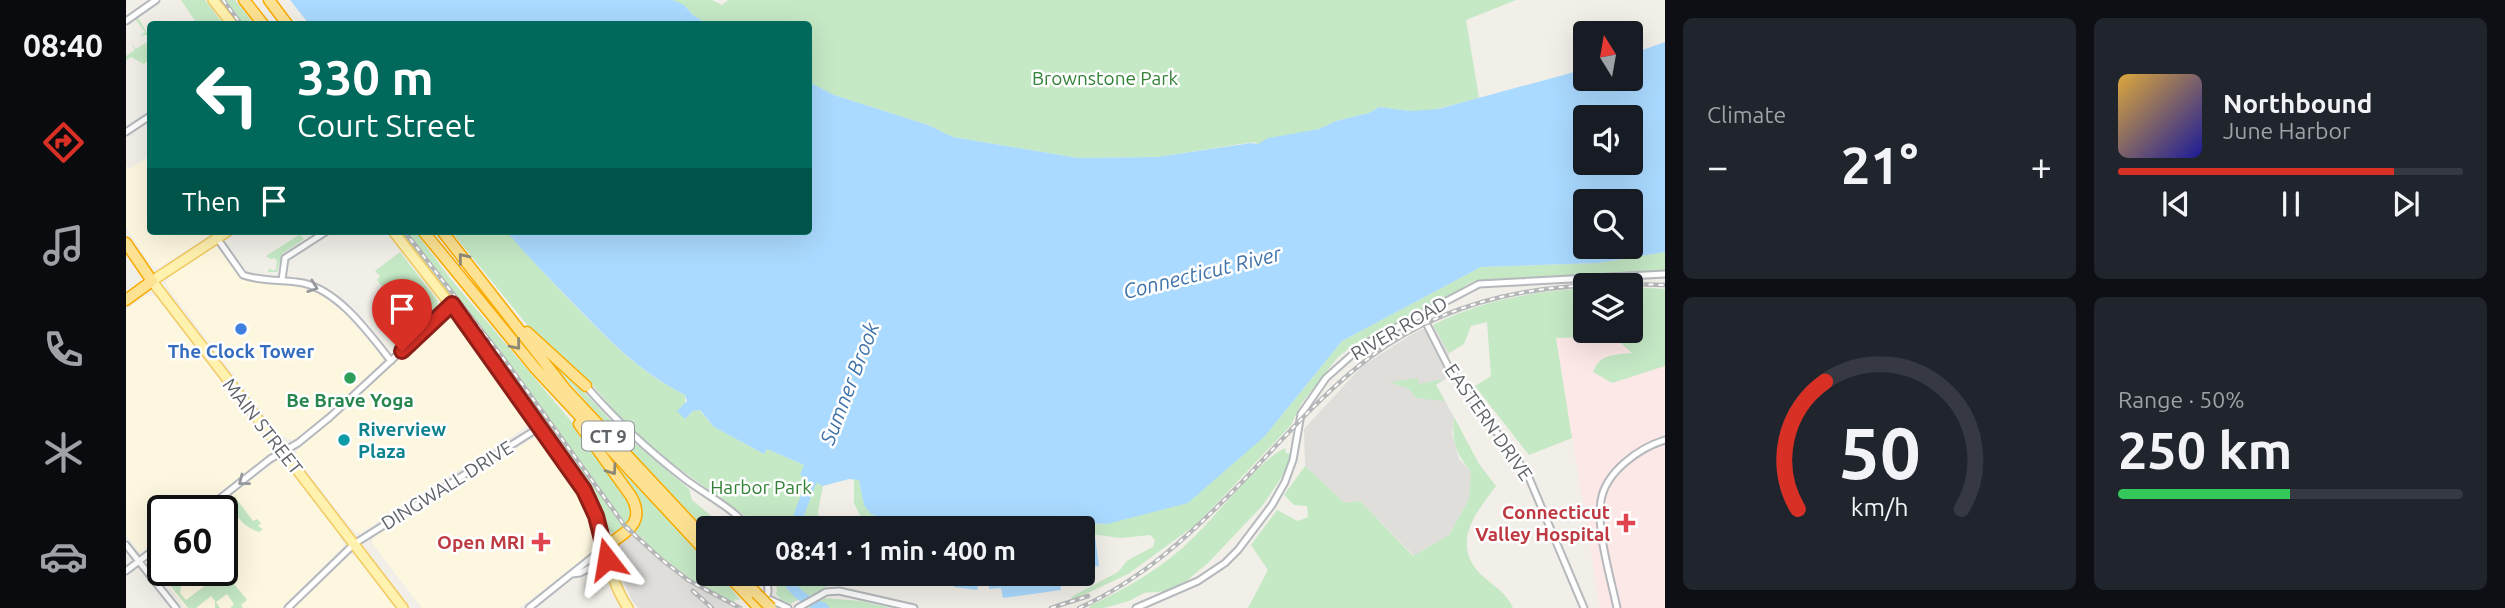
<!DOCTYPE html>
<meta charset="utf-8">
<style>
:root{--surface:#171b24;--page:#20242c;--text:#f1f3f6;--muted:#9ea1a6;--line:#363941;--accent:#d93025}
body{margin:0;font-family:Ubuntu,sans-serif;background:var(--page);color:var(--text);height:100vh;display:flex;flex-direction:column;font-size:26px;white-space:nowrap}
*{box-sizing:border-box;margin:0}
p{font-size:23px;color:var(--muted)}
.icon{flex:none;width:38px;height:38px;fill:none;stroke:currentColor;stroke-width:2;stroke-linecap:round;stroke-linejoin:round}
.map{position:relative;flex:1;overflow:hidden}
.details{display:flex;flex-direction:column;gap:18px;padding:18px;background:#0d0f14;width:840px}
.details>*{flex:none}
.top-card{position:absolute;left:21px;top:21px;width:665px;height:214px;border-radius:7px;box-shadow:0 7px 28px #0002;background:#00695c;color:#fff;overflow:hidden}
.needle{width:46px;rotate:349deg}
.tools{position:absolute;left:1447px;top:21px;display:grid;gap:14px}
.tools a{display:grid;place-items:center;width:70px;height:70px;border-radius:7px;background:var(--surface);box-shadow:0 7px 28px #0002;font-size:35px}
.speed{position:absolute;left:21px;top:495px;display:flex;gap:14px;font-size:35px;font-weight:700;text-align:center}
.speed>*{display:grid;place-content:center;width:91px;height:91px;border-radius:50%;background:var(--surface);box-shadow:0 7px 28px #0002;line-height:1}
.speed .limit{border:4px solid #111;border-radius:10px;background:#fff;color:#111}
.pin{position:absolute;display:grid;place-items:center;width:60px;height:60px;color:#fff;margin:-72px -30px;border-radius:50% 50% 50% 0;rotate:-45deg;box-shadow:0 0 7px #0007}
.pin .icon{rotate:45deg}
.me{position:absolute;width:77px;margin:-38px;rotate:346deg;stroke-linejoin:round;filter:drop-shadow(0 0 5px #0008)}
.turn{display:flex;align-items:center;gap:24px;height:147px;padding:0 35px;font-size:32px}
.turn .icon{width:91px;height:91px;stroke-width:2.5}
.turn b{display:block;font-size:49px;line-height:60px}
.then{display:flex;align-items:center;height:66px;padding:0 35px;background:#0003;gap:14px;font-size:26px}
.big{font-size:52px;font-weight:700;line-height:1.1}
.details .tile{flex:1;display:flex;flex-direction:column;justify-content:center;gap:10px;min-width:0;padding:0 24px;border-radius:10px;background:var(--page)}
.details .dial{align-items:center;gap:0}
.dial svg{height:182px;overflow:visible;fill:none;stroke:var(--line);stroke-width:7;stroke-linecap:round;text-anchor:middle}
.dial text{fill:var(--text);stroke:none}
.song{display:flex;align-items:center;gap:21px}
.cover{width:84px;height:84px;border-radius:10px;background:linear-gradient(135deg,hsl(40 70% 55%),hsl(240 70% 35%))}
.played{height:7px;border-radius:4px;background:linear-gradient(90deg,var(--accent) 80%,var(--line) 80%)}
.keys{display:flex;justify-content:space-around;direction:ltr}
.heat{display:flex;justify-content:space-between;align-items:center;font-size:38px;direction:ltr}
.charge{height:10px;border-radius:5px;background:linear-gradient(90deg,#34c759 50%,var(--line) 0)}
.details .tiles{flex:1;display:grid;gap:18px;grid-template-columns:repeat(2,1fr)}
.trip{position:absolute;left:570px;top:516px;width:399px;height:70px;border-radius:7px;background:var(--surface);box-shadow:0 7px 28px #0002;font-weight:700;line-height:70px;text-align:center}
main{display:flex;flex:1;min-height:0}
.tabs{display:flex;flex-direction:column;width:126px;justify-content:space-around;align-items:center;background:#090b0e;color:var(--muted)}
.tabs .icon{width:49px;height:49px}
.tabs .active{color:var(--accent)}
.tabs b{font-size:32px;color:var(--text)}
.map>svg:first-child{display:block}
.commercial{fill:#fef7e0}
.industrial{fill:#e0deda}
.medical{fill:#fce8e6}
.green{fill:#c5e8c5}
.water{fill:#aadaff;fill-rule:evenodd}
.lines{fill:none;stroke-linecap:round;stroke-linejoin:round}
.river{stroke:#aadaff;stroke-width:10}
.street-casing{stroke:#b5b8bc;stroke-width:9}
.primary-casing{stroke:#f2c960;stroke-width:12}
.highway-casing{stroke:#f9ab00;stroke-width:13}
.street{stroke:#fff;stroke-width:5}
.primary{stroke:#fff2af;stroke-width:9}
.highway{stroke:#fde293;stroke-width:10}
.rail-casing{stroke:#b6b7b8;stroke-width:4.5}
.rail{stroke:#fff;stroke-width:2;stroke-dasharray:5;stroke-linecap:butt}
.highway-bridge-casing{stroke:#f9ab00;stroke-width:13;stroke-linecap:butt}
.highway-bridge{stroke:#fde293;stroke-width:10}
.oneway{stroke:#8e8975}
.oneway2{stroke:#979a9d}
.route-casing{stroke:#8d1f18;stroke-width:18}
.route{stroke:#d93025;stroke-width:12}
.shop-dot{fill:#3f7fe0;stroke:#fff;stroke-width:2.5}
.leisure-dot{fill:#2e9e5b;stroke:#fff;stroke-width:2.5}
.culture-dot{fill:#0f9aa8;stroke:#fff;stroke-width:2.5}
.health-dot{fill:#e0444e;stroke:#fff;stroke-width:2.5}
.labels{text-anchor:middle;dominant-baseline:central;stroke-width:5;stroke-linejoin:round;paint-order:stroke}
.shield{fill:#fff;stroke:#8f9295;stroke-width:2}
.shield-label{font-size:18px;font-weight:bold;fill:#5f6368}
.park-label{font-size:19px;fill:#348238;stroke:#fff}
.street-label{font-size:19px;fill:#5f6368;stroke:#fff}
.shop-label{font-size:19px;font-weight:bold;fill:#366cbe;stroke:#fff}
.leisure-label{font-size:19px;font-weight:bold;fill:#27864d;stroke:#fff}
.culture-label{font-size:19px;font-weight:bold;fill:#0d838f;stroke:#fff;text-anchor:start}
.health-label{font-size:19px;font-weight:bold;fill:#be3a42;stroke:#fff;text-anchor:end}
.water-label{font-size:21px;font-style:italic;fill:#4174aa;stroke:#fff}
</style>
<main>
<nav class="tabs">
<b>08:40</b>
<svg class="icon active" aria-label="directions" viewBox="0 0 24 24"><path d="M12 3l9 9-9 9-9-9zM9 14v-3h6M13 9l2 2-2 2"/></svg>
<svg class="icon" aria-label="music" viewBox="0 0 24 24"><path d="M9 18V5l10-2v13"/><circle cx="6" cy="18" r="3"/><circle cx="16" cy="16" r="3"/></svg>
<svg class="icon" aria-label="phone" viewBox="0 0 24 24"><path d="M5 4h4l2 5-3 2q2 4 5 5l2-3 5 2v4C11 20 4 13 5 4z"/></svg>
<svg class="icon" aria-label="climate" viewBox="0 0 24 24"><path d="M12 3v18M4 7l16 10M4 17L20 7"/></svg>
<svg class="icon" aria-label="car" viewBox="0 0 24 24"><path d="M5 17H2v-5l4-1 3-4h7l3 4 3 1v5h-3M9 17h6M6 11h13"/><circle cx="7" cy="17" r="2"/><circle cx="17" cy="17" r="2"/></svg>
</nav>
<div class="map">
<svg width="1539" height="608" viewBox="0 0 1539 608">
<rect width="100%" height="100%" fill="#f1efe8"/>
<path class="commercial" d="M 24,156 L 24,231 L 90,231 L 33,268 L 27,266 L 22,261 L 0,227 L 0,165 L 3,169 Z
M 90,245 L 109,271 L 120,278 L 178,286 L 196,295 L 216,311 L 258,358 L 254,367 L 177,435 L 165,440 L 154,435 L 42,288 L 40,283 L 43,276 Z
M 21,295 L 31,297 L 146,449 L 145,453 L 69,511 L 37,511 L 37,536 L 14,553 L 0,535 L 0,310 Z
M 323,316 L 332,319 L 361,358 L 404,419 L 403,425 L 235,533 L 231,533 L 224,527 L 184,475 L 170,455 L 170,451 L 317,319 Z
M 410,437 L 416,438 L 421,443 L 451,487 L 464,511 L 474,546 L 393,608 L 296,608 L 246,543 L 247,538 L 347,474 Z
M 152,460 L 156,461 L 177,487 L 212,531 L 218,546 L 155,608 L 60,608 L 22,559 L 37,548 L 37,570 L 96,570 L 96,511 L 84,511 Z
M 225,554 L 232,558 L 270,608 L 167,608 Z"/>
<path class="industrial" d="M 1307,325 L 1323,353 L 1320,379 L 1310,385 L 1328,417 L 1326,433 L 1333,459 L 1345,471 L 1343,499 L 1323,535 L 1288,556 L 1234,501 L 1219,503 L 1179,466 L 1178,429 L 1236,366 L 1288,333 Z
M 508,532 L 517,536 L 520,544 L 545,567 L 603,603 L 616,608 L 512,608 L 506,600 L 492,569 L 486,547 Z"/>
<path class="medical" d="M 1487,336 L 1507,353 L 1482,355 L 1513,372 L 1539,366 L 1539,608 L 1474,608 L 1430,338 Z"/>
<path class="green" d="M 55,0 L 79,0 L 97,24 L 71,24 Z
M 93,0 L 109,0 L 128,24 L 112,24 Z
M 547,0 L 586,0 L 596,5 L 602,0 L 1390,0 L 1340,20 L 1353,98 L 1303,111 L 1284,111 L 1253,107 L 1243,113 L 1210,121 L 1193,129 L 1132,144 L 1128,142 L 1031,157 L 952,158 L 827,137 L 802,125 L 708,95 L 683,82 L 682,24 L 581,24 L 567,15 L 561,8 Z
M 12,18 L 24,37 L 24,59 L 18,64 L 5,57 L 0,60 L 0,56 L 9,50 L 5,43 L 10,49 L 24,40 L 21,35 L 14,36 L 19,32 L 10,20 Z
M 171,231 L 178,239 L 156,254 L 151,272 L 142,272 L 143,268 L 147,271 L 150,269 L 151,261 L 149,258 L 144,259 L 140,256 L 173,235 Z
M 274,231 L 289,231 L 323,277 L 461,440 L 498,492 L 508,511 C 504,521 500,530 489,534 L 481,530 L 470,497 L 448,463 L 388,377 Z
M 325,231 L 380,231 C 403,257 426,282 450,307 C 487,344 512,371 559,395 L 559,419 L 567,411 L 573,410 L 588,427 L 638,454 L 641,449 L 678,465 L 675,475 L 697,486 L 692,512 L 696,528 L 629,528 L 618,515 L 551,467 L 498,423 L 465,383 L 406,331 Z
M 274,252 L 312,301 L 311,307 L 297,319 L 264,282 L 261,285 L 263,288 L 268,288 L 284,308 L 278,313 L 251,280 L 254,276 L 249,271 Z
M 1539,252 L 1539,270 L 1348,281 L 1302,307 L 1229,344 L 1212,357 L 1175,404 L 1165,425 L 1095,499 L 1068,526 L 1002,574 L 947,600 L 945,597 L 992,572 L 1002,560 L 1027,547 L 1029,540 L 1024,535 L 995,538 L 957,533 L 957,528 L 934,528 L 955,523 L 981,524 L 1139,436 L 1216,341 L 1355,267 L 1472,263 Z
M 1505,287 L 1539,289 L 1539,366 L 1486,383 L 1467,372 C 1474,353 1489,355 1506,353 L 1487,336 L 1430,338 L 1446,438 L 1403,455 L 1349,386 L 1365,376 L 1361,322 L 1345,326 L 1338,344 L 1323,353 L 1307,325 C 1356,300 1405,292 1459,288 L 1460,331 L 1505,331 Z
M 430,367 L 452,386 L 498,434 L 563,489 L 566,500 L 600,528 L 583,528 L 583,536 L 477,421 Z
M 1292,378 L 1293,384 L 1317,379 L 1310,385 L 1319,401 L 1290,398 L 1283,389 L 1264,382 Z
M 1328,417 L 1353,464 L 1370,486 C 1352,510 1327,539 1350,569 C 1362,584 1379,589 1387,608 L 1122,608 L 1142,570 L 1125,545 L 1151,510 L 1172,521 L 1182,517 L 1181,506 L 1168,505 L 1158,495 L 1179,466 L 1219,503 L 1234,501 L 1287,556 L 1323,535 L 1343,499 L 1345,471 C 1330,455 1325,439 1328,417 Z
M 1159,448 L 1160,453 L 1164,454 L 1160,471 L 1136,506 L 1082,563 L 1058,583 L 1040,591 L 1018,593 L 1003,601 L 978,608 L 964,608 L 963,606 C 1000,589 1038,567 1067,538 C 1092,514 1130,463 1159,448 Z
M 478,453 L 583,562 L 583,574 L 594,574 L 614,600 L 609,599 L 609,604 L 567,581 L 520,544 L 517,536 L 515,538 L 508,532 C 531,507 494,474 478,453 Z
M 728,479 L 733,480 L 738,504 L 745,514 L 827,528 L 737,528 L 737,522 L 728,503 Z
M 111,494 L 109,497 L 127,521 L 131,519 L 135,523 L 132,526 L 137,529 L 133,532 C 118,527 107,516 106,499 Z
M 52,572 L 57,572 L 54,593 L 60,600 L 88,579 L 92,583 L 104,573 L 109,585 L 121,600 L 115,605 L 117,608 L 104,608 L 108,604 L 101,594 L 90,602 L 94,608 L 89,608 L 89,601 L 85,596 L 70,608 L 62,608 L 36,575 L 47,576 Z
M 647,574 L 689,574 L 688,577 L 701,586 C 687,598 674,596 665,604 L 655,600 L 650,594 L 651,590 Z
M 698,598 L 734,601 L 766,608 L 682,608 Z"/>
<path class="water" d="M 164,0 L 547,0 L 558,5 L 567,15 L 581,24 L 183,24 Z
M 1539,42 L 1539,252 L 1472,263 L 1355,267 L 1216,341 L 1139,436 L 1062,503 L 981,524 L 955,523 L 934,528 L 827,528 L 772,523 L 745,514 L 738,505 L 733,480 L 723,479 L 697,486 L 674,475 L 678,465 L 641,449 L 638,454 L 588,427 L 574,410 L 567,411 L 559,419 L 551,411 L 561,401 L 559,395 C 511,370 484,341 447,303 C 424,279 401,256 380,231 L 682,231 L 683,82 L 708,95 L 802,125 L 827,137 L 952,158 L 1031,157 L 1125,143 L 1132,144 L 1142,138 L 1193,129 L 1210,121 L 1243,113 L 1253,107 L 1284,111 L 1312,109 L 1452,71 L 1459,71 L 1460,79 L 1505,79 L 1505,54 ZM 1460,117 L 1505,117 L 1505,163 L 1460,163 ZM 1460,201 L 1505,201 L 1505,247 L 1460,247 Z
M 969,536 L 973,566 L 958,568 L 959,577 L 934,581 L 935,590 L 877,598 L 875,588 L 863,589 L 863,585 L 874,581 L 874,575 L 957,574 L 957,538 Z
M 817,574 L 862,574 L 859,583 L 853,582 L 851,590 L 828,587 L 829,579 Z"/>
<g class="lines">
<path class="river" d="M 668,528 L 690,469
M 660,574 C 664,592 682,602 698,608"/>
<defs>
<path id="street" d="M 0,21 L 30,0
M 0,132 L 24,116
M 91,238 L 117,275 C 136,282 157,279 177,283 C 213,291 243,333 265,361
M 156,280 L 159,258 L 201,231
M 1296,315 L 1324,370 L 1401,473 L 1458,608
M 460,386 C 490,421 523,451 559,479 C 580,495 607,508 623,528
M 78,511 L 144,459 L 172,443 L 204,417 L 325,305
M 0,545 L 50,608
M 0,571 L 37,543
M 446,574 L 454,573 L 481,559
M 641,598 L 662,608
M 639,602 L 642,592 L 641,574
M 162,608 L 228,544 L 414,427
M 403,608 L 479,547
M 672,608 L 700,592 L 713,591 L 788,608
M 1010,608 L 1072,581 L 1099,563 L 1112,550 L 1146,505 L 1159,482 L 1167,460 L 1175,414 L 1200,378 L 1237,345 L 1353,284 L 1539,274
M 1491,608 C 1485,579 1470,530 1475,501 C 1479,472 1513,448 1539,440"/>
<path id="primary" d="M 87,0 L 106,24
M 102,231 L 26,281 L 277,608
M 267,231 L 355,344 L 458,490 C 479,527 478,572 502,608"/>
<path id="highway" d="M 118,0 L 137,24
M 143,0 L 161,24
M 297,231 L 409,368 L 583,555
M 316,231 L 440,390 L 583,543
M 0,243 L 26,281 L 0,300
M 401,332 L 460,386
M 453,424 L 505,496 C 521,524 498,533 479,547
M 601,574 L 633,608
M 612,574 L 630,593"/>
</defs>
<use href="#street" class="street-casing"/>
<use href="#primary" class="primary-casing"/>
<use href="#highway" class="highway-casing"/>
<use href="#street" class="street"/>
<use href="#primary" class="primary"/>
<use href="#highway" class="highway"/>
<defs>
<path id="rail" d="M 97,0 L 115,24
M 278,231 L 381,363 L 499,526 L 535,559 L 562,580 L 614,608
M 567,591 L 586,608
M 925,608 L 962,596
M 953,608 C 1018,579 1067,532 1116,482 C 1152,444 1188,403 1229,369 C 1319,294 1425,280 1539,285"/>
</defs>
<use href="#rail" class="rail-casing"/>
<use href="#rail" class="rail"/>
<defs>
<path id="highway-bridge" d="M 630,593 L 645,608"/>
</defs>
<use href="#highway-bridge" class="highway-bridge-casing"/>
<use href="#highway-bridge" class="highway-bridge"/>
</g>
<defs><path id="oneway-chevron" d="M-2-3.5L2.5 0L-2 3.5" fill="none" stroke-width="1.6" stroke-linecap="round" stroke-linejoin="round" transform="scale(1.75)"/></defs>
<g class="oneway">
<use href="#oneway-chevron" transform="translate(337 258) rotate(-129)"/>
<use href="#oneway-chevron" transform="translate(390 345) rotate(51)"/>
<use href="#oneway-chevron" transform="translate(486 470) rotate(55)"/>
</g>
<g class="oneway2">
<use href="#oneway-chevron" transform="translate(187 287) rotate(20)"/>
<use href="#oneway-chevron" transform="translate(117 481) rotate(142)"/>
</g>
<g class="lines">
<defs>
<path id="route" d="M 276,351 L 326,304 L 458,490 L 470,516 L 481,559"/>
</defs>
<use href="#route" class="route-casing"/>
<use href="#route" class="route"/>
</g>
<circle class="shop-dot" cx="115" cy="329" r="7"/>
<circle class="leisure-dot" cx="224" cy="378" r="7"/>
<circle class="culture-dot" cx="218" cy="440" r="7"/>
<g class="health-dot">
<path d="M1496.5 512.5h7v7h7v7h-7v7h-7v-7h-7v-7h7z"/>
<path d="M411.5 531.5h7v7h7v7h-7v7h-7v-7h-7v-7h7z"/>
</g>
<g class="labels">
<rect class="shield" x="456" y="421.5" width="52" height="29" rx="5"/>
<g class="shield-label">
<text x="482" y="436">CT 9</text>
</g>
<g class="park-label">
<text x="979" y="78">Brownstone Park</text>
<text x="635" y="487">Harbor Park</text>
</g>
<g class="street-label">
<text transform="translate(1273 328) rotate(-30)">RIVER ROAD</text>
<text transform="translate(1363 422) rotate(55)">EASTERN DRIVE</text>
<text transform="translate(137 426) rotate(52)">MAIN STREET</text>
<text transform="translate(321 485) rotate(-32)">DINGWALL DRIVE</text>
</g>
<g class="shop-label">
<text x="115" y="351">The Clock Tower</text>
</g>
<g class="leisure-label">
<text x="224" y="400">Be Brave Yoga</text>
</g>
<g class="culture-label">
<text x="232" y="429">Riverview<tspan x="232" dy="22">Plaza</tspan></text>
</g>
<g class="health-label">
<text x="1484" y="512">Connecticut<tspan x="1484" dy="22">Valley Hospital</tspan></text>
<text x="399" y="542">Open MRI</text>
</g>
<g class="water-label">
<text transform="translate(1076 272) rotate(-14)">Connecticut River</text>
<text transform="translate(723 383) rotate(-69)">Sumner Brook</text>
</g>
</g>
</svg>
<div class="tools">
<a><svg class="needle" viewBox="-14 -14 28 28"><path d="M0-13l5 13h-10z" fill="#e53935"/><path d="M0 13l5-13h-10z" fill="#9ea1a6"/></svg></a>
<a><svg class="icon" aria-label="sound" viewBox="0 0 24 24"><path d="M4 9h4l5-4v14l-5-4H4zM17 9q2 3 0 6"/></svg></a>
<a><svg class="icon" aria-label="search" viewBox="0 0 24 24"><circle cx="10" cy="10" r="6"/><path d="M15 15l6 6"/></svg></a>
<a><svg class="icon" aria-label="layers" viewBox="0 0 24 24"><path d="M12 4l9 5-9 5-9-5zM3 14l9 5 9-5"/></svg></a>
</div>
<div class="speed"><div class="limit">60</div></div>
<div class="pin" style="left:276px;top:351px;background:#d93025"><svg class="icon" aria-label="arrive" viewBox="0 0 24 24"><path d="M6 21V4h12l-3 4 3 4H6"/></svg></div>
<svg class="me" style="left:481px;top:559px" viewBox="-20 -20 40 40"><path d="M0-17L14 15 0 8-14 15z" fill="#d93025" stroke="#fff" stroke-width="4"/></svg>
<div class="trip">08:41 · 1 min · 400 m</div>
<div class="top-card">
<div class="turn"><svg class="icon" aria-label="left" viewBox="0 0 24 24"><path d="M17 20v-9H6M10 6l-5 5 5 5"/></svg><div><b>330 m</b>Court Street</div></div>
<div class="then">Then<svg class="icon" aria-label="arrive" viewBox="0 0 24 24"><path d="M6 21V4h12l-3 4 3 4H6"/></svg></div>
</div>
</div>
<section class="details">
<div class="tiles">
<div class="tile"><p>Climate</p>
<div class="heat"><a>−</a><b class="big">21°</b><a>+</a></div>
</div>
<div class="tile">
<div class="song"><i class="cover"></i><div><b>Northbound</b><p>June Harbor</p></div></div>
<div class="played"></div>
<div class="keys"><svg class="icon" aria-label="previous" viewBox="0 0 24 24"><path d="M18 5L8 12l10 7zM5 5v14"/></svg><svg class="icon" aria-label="pause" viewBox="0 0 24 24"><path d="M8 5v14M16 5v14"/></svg><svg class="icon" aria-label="next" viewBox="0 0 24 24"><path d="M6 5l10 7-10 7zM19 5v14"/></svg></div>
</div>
<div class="tile dial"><svg viewBox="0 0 100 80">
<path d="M14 69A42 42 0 1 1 86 69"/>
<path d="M14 69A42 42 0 0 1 26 13" stroke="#d93025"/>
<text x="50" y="56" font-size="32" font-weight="700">50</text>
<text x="50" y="72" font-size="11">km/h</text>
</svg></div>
<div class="tile"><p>Range · 50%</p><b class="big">250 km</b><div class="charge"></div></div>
</div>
</section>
</main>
